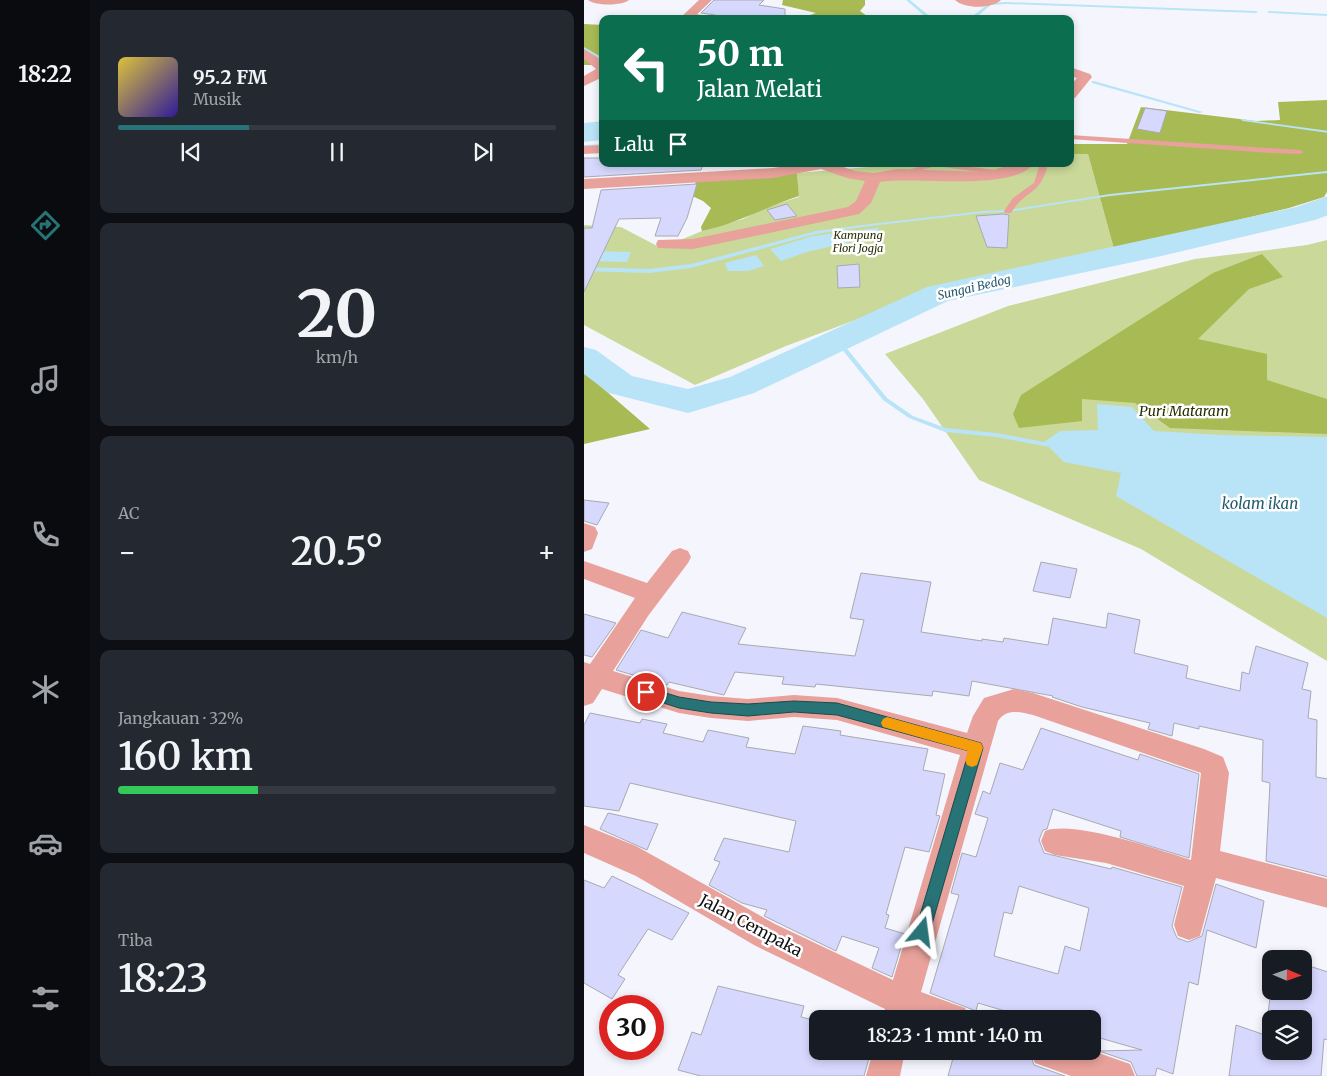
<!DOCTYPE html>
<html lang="id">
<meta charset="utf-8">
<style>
:root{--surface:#171b24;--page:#242831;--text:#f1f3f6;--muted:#9ea1a6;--line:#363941;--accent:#287376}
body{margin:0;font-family:Merriweather,serif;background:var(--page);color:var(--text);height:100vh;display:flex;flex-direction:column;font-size:19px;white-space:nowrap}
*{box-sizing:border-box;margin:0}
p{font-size:16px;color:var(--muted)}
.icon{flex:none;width:28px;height:28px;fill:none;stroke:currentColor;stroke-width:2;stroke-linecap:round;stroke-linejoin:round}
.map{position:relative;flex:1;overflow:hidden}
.sheet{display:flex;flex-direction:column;gap:10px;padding:10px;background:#0d0f14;width:494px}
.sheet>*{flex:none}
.guide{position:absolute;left:15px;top:15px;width:475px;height:152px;border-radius:10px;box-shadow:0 2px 8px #0003;background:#0b6e4f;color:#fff;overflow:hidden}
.needle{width:32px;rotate:92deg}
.controls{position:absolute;left:678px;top:950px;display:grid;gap:10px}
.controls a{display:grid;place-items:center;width:50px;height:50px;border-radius:10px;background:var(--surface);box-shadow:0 2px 8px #0003;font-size:25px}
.speed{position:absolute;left:15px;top:995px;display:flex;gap:10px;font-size:25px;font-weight:700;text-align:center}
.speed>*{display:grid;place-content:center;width:65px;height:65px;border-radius:50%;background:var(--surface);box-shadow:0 2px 8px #0003;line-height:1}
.speed .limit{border:8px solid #d22;background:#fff;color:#111}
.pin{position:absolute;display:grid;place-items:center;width:42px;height:42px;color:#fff;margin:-21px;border:2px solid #fff;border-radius:50%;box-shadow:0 1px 5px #0007}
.me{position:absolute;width:55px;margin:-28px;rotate:16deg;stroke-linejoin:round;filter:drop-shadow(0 0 4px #0008)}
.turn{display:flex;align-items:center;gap:18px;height:105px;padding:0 15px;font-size:22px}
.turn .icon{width:65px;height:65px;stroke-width:2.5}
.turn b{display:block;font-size:35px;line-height:42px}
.then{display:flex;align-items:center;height:48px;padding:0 15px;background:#0003;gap:10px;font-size:19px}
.big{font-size:38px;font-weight:600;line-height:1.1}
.sheet .tile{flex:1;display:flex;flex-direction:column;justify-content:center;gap:8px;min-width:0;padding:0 18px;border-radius:10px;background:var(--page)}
.sheet .dial{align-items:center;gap:0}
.dial b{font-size:65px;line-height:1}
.song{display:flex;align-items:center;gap:15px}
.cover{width:60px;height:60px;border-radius:8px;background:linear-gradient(135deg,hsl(50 70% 55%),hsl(250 70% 35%))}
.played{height:5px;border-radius:2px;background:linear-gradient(90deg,var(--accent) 30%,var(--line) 30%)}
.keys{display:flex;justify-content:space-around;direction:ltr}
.heat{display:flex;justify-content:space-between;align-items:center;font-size:28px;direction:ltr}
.charge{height:8px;border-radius:4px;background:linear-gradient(90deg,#34c759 32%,var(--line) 0)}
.trip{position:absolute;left:225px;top:1010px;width:292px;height:50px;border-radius:10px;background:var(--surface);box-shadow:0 2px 8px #0003;font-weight:600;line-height:50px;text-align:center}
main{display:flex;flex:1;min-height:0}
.tab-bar{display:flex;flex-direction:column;width:90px;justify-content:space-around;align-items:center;background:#090b0e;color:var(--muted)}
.tab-bar .icon{width:35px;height:35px}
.tab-bar .selected{color:var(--accent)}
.tab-bar b{font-size:22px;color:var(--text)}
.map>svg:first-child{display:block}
.green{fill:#cad899}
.forest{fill:#a8ba54}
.water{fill:#b9e4f7}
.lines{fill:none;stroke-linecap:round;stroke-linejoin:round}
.stream{fill:#b9e4f7;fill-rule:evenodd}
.river{fill:#b9e4f7;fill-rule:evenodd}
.building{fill:#d7d8fe;stroke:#a9a9b0;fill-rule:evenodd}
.service{fill:#e8a19b;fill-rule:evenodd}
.minor{fill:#e8a19b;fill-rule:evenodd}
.route{fill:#287376;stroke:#1a4b4d}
.slow{fill:#f59e0b}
.labels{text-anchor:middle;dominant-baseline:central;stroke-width:5;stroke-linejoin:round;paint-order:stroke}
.far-park-label{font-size:11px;font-style:italic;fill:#282e02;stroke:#fff}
.far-water-label{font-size:12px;font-style:italic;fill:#265a6e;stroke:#fff}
.park-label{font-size:14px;font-style:italic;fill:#282e02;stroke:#fff}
.water-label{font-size:15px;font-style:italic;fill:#265a6e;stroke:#fff}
.near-street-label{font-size:16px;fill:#111114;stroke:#fff}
</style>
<main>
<nav class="tab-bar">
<b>18:22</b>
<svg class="icon selected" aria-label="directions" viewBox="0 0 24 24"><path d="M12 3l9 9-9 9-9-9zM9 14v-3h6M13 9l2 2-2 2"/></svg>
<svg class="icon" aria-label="music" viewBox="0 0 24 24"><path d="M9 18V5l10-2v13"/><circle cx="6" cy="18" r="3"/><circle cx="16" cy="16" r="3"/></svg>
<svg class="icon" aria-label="phone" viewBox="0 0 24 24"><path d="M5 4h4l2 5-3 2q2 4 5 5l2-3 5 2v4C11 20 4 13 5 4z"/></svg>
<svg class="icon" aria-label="climate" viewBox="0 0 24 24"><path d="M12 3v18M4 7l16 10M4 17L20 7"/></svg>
<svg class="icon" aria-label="car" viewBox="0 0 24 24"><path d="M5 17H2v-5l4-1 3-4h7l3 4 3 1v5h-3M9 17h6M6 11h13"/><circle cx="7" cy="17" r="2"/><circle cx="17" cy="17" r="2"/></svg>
<svg class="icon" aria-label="filters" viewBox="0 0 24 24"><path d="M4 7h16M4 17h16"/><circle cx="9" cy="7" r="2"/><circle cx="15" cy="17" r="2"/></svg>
</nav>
<section class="sheet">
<div class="tile">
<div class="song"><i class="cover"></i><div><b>95.2 FM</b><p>Musik</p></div></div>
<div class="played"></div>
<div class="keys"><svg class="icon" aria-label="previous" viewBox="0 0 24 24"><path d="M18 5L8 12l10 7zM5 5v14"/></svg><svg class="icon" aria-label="pause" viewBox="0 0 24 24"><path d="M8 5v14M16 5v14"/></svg><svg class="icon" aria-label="next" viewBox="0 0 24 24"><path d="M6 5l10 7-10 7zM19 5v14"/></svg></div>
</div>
<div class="tile dial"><b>20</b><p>km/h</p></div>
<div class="tile"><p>AC</p>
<div class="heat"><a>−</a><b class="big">20.5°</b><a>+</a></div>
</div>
<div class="tile"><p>Jangkauan · 32%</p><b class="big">160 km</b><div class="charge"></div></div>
<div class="tile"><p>Tiba</p><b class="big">18:23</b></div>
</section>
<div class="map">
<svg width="744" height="1076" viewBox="0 0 744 1076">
<rect width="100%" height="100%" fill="#f5f6fd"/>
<path class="green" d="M 486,154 L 504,154 L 530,249 L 362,286 L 202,346 L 111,385 L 0,325 L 0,225 L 37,227 L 77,248 L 118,231 L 159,219 L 180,208 L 215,197 L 213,173 L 320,164 L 486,164 Z
M 743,240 L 743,661 L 557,549 L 395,480 L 339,399 L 301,354 L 424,306 L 611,259 L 723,245 Z"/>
<path class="forest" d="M 199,0 L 281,0 L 281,5 L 276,11 L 287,19 L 214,19 L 232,13 L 198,5 Z
M 0,24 L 19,25 L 19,65 L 0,65 Z
M 743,100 L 743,192 L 740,197 L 705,208 L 530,249 L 504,154 L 486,154 L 486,144 L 543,144 L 557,107 L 672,121 L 696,120 L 694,102 Z
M 213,173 L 215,196 C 182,207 152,224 118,231 L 117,227 L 127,208 L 119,201 L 108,196 L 112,181 Z
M 678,254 L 699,277 L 665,289 L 614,339 L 683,354 L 683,380 L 743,399 L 743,434 L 586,428 L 551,403 L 498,399 L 498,421 L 435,428 L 429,414 L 437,395 L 629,273 Z
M 0,372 L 66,429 L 0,444 Z"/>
<path class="water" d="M 19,121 L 19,140 L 0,142 L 0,123 Z
M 294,228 L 297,235 L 223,252 L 197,261 L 186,249 L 229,236 Z
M 2,251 L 47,252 L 43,262 L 0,261 Z
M 172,255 L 180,266 L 164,271 L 144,271 L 141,263 Z
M 513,404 L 548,407 L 570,431 L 638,435 L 743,437 L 743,618 L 532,496 L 537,473 L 480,462 L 460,442 L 476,431 L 514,430 Z"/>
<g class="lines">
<path class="stream" d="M 322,0 L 326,0 L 349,19 L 344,19 Z
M 422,2 L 672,11 L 674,12 L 672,13 L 422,4 L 407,5 L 390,19 L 385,19 L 405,3 Z
M 684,11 L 744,14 L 744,16 L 685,13 L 684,13 Z
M 0,47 L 19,58 L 19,61 L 0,50 Z
M 508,81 L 510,81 L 619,112 L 615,113 L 508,83 Z
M 486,84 L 488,84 L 489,85 L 486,86 Z
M 657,119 L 744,131 L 744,133 L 659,121 L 657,120 Z
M 19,144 L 19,146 L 0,147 L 0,145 Z
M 744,171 L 744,173 L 526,196 L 424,212 L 399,213 L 286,226 L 232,234 L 107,268 L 65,273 L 0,271 L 0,267 L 65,269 L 107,264 L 232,231 L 286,224 L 399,211 L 424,210 L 526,194 Z
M 254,339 L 256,340 L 303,398 L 329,416 L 362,428 L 412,433 L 471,444 L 474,446 L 471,448 L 412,437 L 361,432 L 325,418 L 299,400 L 252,342 L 252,340 Z"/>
<path class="river" d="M 744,196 L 744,215 L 731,220 L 573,257 L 364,301 L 170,393 L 104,413 L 25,393 L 0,374 L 0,347 L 12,350 L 48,376 L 104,389 L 146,377 L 343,287 L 712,207 Z"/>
</g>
<path class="building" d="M 130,0 L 180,0 L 175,5 L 201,9 L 201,19 L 136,19 L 131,15 L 117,13 Z
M 561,108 L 583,111 L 576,133 L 553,129 Z
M 0,158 L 19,158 L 19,164 L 119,164 L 117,170 L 0,177 Z
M 113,184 L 103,218 L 94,236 L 71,236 L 77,218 L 35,219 L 0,292 L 0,228 L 8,228 L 17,190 Z
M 203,204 L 213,216 L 191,220 L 183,210 Z
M 419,214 L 425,215 L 423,248 L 403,247 L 392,216 Z
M 275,264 L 276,287 L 254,288 L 253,266 Z
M 0,500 L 25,503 L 13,525 L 0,521 Z
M 457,562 L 493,569 L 486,598 L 449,591 Z
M 277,573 L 347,582 L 337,632 L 398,641 L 398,639 L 419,642 L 420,638 L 464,645 L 469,618 L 522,628 L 524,613 L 556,620 L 550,653 L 604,666 L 602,678 L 656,691 L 658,672 L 665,674 L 672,646 L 724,663 L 718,689 L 727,691 L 724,718 L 733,720 L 732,777 L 744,779 L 744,877 L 682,861 L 686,783 L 678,781 L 679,740 L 615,726 L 615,729 L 590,723 L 588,736 L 564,729 L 566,723 L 498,707 L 468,697 L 469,696 L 388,681 L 385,696 L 349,691 L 348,696 L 232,684 L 231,687 L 198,684 L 200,677 L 151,672 L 140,695 L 85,682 L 83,685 L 32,670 L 57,630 L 84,638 L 98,612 L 162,628 L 154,644 L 271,656 L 280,620 L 266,618 Z
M 0,614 L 32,623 L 8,657 L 0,655 Z
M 6,713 L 56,723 L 58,719 L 83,724 L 79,733 L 119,742 L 124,730 L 165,738 L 162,747 L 211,754 L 219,726 L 257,731 L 256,735 L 344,749 L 339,770 L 361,774 L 352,815 L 356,816 L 345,852 L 321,847 L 302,914 L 305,915 L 301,928 L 321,934 L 308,977 L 288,968 L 295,948 L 258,936 L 252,951 L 180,916 L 183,910 L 158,903 L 125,885 L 136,862 L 130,860 L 140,838 L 205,852 L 212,821 L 46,783 L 35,811 L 0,806 L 0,725 Z
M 457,728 L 554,760 L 556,754 L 615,774 L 605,858 L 536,837 L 537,831 L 469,809 L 463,829 L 459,830 L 455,840 L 460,853 L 527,869 L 528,867 L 598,887 L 588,926 L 593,938 L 604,942 L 618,936 L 632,884 L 680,901 L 672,948 L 623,930 L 614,985 L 605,982 L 589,1074 L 573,1068 L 571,1076 L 553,1076 L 547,1062 L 515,1051 L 558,1050 L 509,1036 L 509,1019 L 448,1019 L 394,1003 L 392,1011 L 346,993 L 375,895 L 367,893 L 378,853 L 392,857 L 404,818 L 391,814 L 399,791 L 406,794 L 416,763 L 439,770 ZM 435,886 L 505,908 L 496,951 L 481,946 L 474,974 L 410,956 L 420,912 L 428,914 Z
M 24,813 L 74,824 L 63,850 L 16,829 Z
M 28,876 L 105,913 L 88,940 L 64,929 L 34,975 L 41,979 L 28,999 L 0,983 L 0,880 L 20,888 Z
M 719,964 L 744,972 L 744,1040 L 740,1039 L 737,1076 L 645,1076 L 652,1025 L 681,1035 L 687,991 L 719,991 ZM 686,1019 L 719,1019 L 719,1051 L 686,1051 Z
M 134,986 L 220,1006 L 217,1017 L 234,1021 L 234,1051 L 287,1051 L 280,1076 L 117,1076 L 94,1070 L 108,1032 L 117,1035 Z
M 371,1051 L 445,1051 L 450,1065 L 481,1076 L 364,1076 Z"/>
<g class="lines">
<path class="service" d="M 105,13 L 131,17 L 134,19 L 103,16 L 103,14 Z
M 486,135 L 716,150 L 720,152 L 716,154 L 687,153 L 486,139 Z
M 344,164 L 367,164 L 417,171 L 421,173 L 417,175 L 352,166 L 315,176 L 311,174 Z
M 456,164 L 464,164 C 456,197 441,189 427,213 L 421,213 L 420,211 L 429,198 L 450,183 Z"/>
<path class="minor" d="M 4,0 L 45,0 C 38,6 11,6 4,0 Z
M 115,0 L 128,0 L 108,19 L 95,19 Z
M 371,0 L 417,0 C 408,9 380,9 371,0 Z
M 0,49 L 19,61 L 19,77 L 0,86 L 0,76 L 12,69 L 0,59 Z
M 486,67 L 506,74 L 508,77 L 491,98 L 486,99 L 486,86 L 493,78 L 486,76 Z
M 19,145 L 19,153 L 0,154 L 0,146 Z
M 215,164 L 251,164 L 271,171 L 290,173 L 313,169 L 403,172 L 429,164 L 449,164 C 429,192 330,176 296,182 L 287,203 L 275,214 L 109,249 L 74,248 L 72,244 L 74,240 L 109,239 L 264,207 L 272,201 L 281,181 L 263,178 L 237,169 L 189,178 L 0,189 L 0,179 L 189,168 Z
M 0,523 L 11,527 L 14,533 L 8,549 L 0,552 Z
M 96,548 L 104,551 L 107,557 L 104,563 L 64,616 L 29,671 L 95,691 L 127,696 L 164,699 L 210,695 L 253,698 L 383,733 L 389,716 L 400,698 L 430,689 L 449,693 L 620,749 L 639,757 L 645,773 L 636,851 L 744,879 L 744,908 L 632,878 L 616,936 L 605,940 L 594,936 L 590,925 L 600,886 L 522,863 L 471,855 L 461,851 L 457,841 L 461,831 C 491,820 574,850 607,860 L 617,773 L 449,715 C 436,712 422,708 414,721 L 337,992 L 381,1008 L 386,1019 L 298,1019 L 301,1009 L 170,945 L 52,876 L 0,853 L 0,825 L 52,846 L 191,924 L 309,980 L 376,755 L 253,720 L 210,717 L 164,721 L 127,718 L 95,713 L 18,689 L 9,703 L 0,706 L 0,662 L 6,664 L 51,598 L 0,579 L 0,561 L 63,583 L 88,551 Z
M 289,1051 L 321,1051 L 316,1076 L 282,1076 Z
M 447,1051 L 509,1051 L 546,1064 L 551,1076 L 487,1076 L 451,1063 Z"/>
</g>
<path class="route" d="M 62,687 L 95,697 L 127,702 L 164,704 L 210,701 L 253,703 L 397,743 L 399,748 L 344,938 L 338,940 L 333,938 L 331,932 L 385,751 L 253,715 L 210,712 L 164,716 L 127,713 L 95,708 L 58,696 L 56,692 L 58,688 Z"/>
<path class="slow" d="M 303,717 L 397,743 L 399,748 L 393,765 L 388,767 L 383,765 L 381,760 L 384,751 L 299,727 L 297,723 L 299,719 Z"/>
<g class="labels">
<g class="far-park-label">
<text x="274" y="235">Kampung<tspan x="274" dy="13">Flori Jogja</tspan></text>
</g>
<g class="far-water-label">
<text transform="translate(390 287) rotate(-13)">Sungai Bedog</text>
</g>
<g class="park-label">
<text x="600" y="411">Puri Mataram</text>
</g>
<g class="water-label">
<text x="676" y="503">kolam ikan</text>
</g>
<g class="near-street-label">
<text transform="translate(167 925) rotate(28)">Jalan Cempaka</text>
</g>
</g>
</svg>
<div class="controls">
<a><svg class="needle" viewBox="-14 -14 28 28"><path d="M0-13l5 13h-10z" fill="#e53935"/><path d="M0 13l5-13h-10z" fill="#9ea1a6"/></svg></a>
<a><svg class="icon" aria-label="layers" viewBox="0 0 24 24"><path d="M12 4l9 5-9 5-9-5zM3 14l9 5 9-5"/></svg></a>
</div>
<div class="speed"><div class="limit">30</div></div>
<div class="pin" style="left:62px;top:692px;background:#d93025"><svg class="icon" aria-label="arrive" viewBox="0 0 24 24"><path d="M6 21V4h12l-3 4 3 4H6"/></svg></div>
<svg class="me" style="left:338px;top:932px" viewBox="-20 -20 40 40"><path d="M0-17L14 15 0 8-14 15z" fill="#287376" stroke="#fff" stroke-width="4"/></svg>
<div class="trip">18:23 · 1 mnt · 140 m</div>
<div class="guide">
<div class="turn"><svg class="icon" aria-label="left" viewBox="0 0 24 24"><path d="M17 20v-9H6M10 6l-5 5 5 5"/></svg><div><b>50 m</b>Jalan Melati</div></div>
<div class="then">Lalu<svg class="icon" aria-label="arrive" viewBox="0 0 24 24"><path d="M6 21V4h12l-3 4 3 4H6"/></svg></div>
</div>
</div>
</main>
